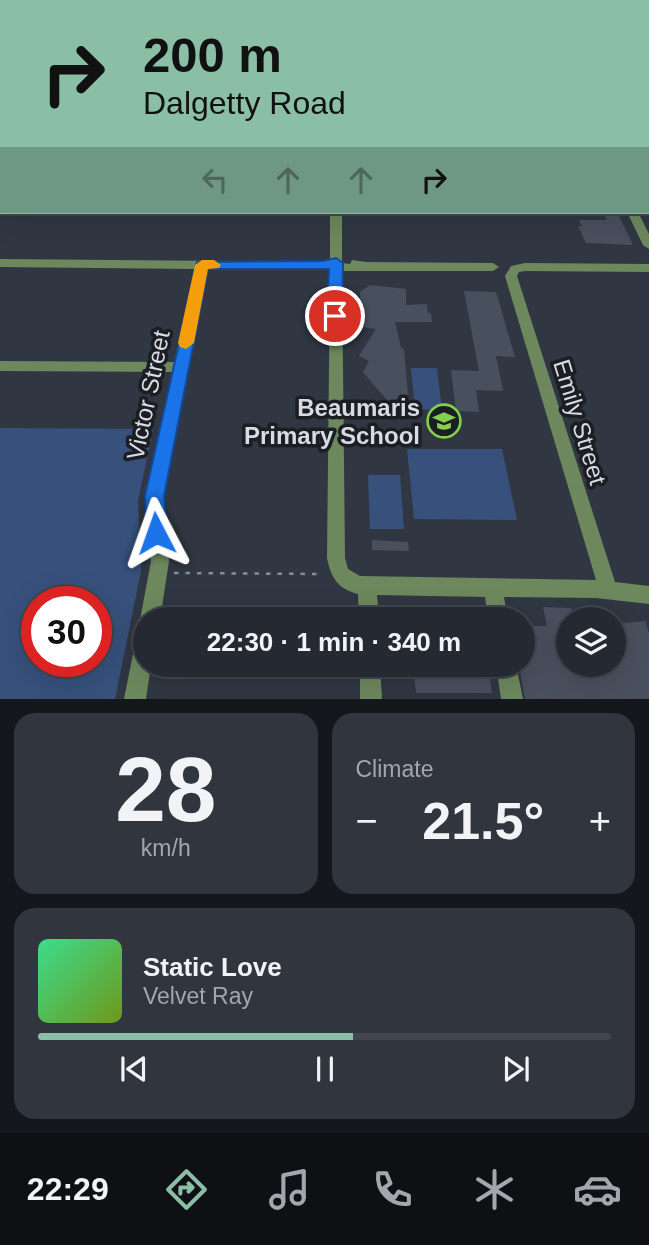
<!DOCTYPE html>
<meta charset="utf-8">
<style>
:root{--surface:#242932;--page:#30353e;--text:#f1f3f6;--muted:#a3a6ac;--line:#41454d;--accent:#8abfa5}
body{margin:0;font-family:Helvetica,sans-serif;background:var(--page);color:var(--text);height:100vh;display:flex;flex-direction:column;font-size:26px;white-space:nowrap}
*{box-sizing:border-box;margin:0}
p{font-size:23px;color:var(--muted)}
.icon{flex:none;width:38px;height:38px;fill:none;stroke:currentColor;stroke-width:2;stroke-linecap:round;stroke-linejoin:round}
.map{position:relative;height:699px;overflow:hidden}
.sheet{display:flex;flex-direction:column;gap:14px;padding:14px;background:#14171c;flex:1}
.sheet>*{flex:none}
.banner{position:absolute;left:0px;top:0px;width:649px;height:214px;box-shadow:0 7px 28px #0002,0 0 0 2px var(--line);background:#8abfa5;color:#111;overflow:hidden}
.controls{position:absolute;left:556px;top:607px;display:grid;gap:14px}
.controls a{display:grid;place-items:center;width:70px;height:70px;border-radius:50%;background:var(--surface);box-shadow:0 7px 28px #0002,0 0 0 2px var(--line);font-size:35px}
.speed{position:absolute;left:21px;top:586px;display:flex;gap:14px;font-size:35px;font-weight:700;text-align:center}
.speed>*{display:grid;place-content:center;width:91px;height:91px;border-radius:50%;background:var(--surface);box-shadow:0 7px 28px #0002,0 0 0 2px var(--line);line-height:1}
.speed .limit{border:10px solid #d22;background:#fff;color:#111}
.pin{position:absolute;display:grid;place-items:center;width:60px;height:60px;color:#fff;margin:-30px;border:4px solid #fff;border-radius:50%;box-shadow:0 2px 7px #0007}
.me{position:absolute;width:77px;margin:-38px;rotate:356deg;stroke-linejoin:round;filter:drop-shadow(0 0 5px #0008)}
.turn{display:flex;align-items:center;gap:24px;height:147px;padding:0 28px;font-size:32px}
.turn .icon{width:91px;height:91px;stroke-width:2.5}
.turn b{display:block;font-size:49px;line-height:60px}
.lanes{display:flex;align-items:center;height:66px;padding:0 28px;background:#0003;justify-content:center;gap:35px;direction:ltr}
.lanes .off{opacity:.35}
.big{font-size:52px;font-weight:600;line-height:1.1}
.sheet .widget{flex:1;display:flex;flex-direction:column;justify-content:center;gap:10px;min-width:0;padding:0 24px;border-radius:21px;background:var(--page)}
.sheet .dial{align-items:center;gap:0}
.dial b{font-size:91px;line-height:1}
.song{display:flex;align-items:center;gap:21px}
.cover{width:84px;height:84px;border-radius:10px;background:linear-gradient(135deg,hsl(150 70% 55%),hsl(80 70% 35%))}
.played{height:7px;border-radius:4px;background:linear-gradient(90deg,var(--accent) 55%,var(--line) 55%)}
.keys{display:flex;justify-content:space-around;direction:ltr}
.heat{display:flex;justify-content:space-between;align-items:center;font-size:38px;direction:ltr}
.sheet .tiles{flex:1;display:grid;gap:14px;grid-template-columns:1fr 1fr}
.widget:last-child{grid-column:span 2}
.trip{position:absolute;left:133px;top:607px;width:402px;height:70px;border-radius:35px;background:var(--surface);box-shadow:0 7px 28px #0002,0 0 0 2px var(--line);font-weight:600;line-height:70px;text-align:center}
.tab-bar{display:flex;height:112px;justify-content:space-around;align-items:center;background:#0e1014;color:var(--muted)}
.tab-bar .icon{width:49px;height:49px}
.tab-bar .on{color:var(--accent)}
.tab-bar b{font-size:32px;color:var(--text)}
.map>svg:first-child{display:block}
.green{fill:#37517c;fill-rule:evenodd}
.building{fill:#49505d}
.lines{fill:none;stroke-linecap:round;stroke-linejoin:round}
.path{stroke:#868c95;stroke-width:2.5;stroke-dasharray:4.5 7;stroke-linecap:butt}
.minor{fill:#6d885d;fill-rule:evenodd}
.route{fill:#1a73e8;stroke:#114b97;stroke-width:2}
.slow{fill:#f59e0b}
.labels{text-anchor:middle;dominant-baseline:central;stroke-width:7;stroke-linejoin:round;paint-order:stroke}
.street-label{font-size:24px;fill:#d7dce3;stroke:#1b1e23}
.poi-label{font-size:24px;font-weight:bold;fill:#d7dce3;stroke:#1b1e23;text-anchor:end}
</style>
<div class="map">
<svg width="649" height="699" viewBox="0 0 649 699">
<rect width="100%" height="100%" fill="#303742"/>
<path class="green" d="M 411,368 L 437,368 L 442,410 L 415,409 Z
M 0,428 L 153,429 L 138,501 L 141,571 L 115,699 L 0,699 ZM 96,602 L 96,662 L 37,662 L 37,602 Z
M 407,449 L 502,449 L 517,520 L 414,519 Z
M 368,475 L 400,475 L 404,529 L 370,529 Z"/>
<path class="building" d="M 603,212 L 617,212 L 633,245 L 586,243 L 578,226 L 582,226 L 579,220 L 607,220 Z
M 370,285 L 406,289 L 406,305 L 427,304 L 428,313 L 431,313 L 432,322 L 395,322 L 401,348 L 404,349 L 408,395 L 395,399 L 404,406 L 403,411 L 398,413 L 363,372 L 369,361 L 359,356 L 376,329 L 354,326 L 354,304 L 360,305 L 360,292 Z
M 464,291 L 496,292 L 515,357 L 496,356 L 503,391 L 476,390 L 479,412 L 456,411 L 451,370 L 479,371 Z
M 372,540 L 408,542 L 409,551 L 372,550 Z
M 543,607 L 571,608 L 574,620 L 569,620 L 569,665 L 614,665 L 614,624 L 645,621 L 649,633 L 649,699 L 525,699 L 519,665 L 523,665 L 523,653 L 526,653 L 523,626 L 547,626 Z
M 413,665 L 488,665 L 492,693 L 416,693 Z"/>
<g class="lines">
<path class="path" d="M 174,573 L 320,574"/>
<path class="minor" d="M 82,0 L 89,0 L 81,2 Z
M 323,0 L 329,0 L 330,2 L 323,2 Z
M 545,0 L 552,0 L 553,2 L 546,2 Z
M 632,0 L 647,0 L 645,2 Z
M 0,28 L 2,28 L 2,32 L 0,32 Z
M 648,31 L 649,31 L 649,35 L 648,35 Z
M 0,69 L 2,69 L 2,75 L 0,75 Z
M 648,73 L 649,73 L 649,79 L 648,78 Z
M 2,113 L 2,120 L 0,121 L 0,114 Z
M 648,122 L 649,122 L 649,128 L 648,128 Z
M 0,179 L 2,179 L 2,185 L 0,185 Z
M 648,183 L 649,183 L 649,189 L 648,189 Z
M 330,212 L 342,212 L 342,263 L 350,264 L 352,260 L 366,262 L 493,263 L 499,267 L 493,271 L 342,271 L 345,558 L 348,569 L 360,576 L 596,580 L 505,276 L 511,266 L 525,263 L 649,264 L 649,272 L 525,271 L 519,272 L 517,276 L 615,582 L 649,586 L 649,604 L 596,598 L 504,597 L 508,620 L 488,620 L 485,597 L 377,595 L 379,620 L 359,620 L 358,594 C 338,589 331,578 327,558 L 330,270 L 207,269 L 162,497 L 169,561 L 160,620 L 145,620 L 145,628 L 143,627 L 140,620 L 151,561 L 146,497 L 173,372 L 0,371 L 0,361 L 175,362 L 195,269 L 0,267 L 0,259 L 330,262 Z
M 627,212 L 638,212 L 649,234 L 649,249 L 643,245 Z
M 145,634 L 145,665 L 151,665 L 146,699 L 124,699 L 135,644 L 138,637 Z
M 360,665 L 380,665 L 382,699 L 360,699 Z
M 496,665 L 516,665 L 523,699 L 501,699 Z"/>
</g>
<path class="route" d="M 336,258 L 343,263 L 342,316 L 335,321 L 327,316 L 329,269 L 208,269 L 164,496 L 167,533 L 164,540 L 156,543 L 149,540 L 146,533 L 145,496 L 197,262 L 323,261 Z"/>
<path class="slow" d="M 214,260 L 221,265 L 219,268 L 208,269 L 194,343 L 186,349 L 180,347 L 178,343 L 195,265 L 202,260 Z"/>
<defs>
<symbol id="school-ring" viewBox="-11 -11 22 22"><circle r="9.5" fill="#1b1e23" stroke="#84d04e" stroke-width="1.5"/><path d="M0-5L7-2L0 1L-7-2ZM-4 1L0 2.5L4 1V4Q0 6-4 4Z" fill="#84d04e"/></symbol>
</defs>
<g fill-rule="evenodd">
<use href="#school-ring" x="425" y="402" width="38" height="38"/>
</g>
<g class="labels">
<g class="street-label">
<text transform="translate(148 395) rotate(-78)">Victor Street</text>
<text transform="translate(580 422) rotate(73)">Emily Street</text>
</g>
<g class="poi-label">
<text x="420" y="407">Beaumaris<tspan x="420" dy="28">Primary School</tspan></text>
</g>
</g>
</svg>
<div class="controls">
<a><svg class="icon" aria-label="layers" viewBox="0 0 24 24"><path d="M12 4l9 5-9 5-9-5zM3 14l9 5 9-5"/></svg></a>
</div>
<div class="speed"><div class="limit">30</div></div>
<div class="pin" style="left:335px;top:316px;background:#d93025"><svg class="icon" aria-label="arrive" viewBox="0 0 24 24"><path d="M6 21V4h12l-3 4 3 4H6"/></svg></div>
<svg class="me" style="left:156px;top:533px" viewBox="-20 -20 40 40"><path d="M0-17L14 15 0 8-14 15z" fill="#1a73e8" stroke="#fff" stroke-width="4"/></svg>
<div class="trip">22:30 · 1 min · 340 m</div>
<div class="banner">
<div class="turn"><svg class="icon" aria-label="right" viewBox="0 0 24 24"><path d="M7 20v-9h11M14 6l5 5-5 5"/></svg><div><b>200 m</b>Dalgetty Road</div></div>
<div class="lanes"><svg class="icon off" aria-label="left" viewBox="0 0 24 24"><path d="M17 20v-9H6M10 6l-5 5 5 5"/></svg><svg class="icon off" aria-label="ahead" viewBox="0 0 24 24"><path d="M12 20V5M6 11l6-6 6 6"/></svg><svg class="icon off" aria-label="ahead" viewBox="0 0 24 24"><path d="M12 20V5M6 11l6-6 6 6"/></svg><svg class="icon" aria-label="right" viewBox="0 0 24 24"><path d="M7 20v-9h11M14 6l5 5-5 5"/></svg></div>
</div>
</div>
<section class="sheet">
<div class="tiles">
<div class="widget dial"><b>28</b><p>km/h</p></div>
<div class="widget"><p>Climate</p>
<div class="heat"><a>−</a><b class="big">21.5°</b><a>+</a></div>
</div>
<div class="widget">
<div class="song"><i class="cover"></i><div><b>Static Love</b><p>Velvet Ray</p></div></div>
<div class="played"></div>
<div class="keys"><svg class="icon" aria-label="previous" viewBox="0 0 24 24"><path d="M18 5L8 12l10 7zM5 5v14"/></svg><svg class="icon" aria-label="pause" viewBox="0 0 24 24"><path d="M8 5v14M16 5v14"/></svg><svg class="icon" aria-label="next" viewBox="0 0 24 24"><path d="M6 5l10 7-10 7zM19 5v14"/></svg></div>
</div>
</div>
</section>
<nav class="tab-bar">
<b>22:29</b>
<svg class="icon on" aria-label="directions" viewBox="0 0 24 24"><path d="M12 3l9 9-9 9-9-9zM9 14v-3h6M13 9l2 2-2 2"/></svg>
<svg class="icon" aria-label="music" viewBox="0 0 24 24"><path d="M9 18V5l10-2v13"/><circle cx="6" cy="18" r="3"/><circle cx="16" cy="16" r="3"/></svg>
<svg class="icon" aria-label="phone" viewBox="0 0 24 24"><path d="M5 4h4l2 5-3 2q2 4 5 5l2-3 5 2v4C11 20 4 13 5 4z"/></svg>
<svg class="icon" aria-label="climate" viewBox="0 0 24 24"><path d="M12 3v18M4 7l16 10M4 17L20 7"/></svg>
<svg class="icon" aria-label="car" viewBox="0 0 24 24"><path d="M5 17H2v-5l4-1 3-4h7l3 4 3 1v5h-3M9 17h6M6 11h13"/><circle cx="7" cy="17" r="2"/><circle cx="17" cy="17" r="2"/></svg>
</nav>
